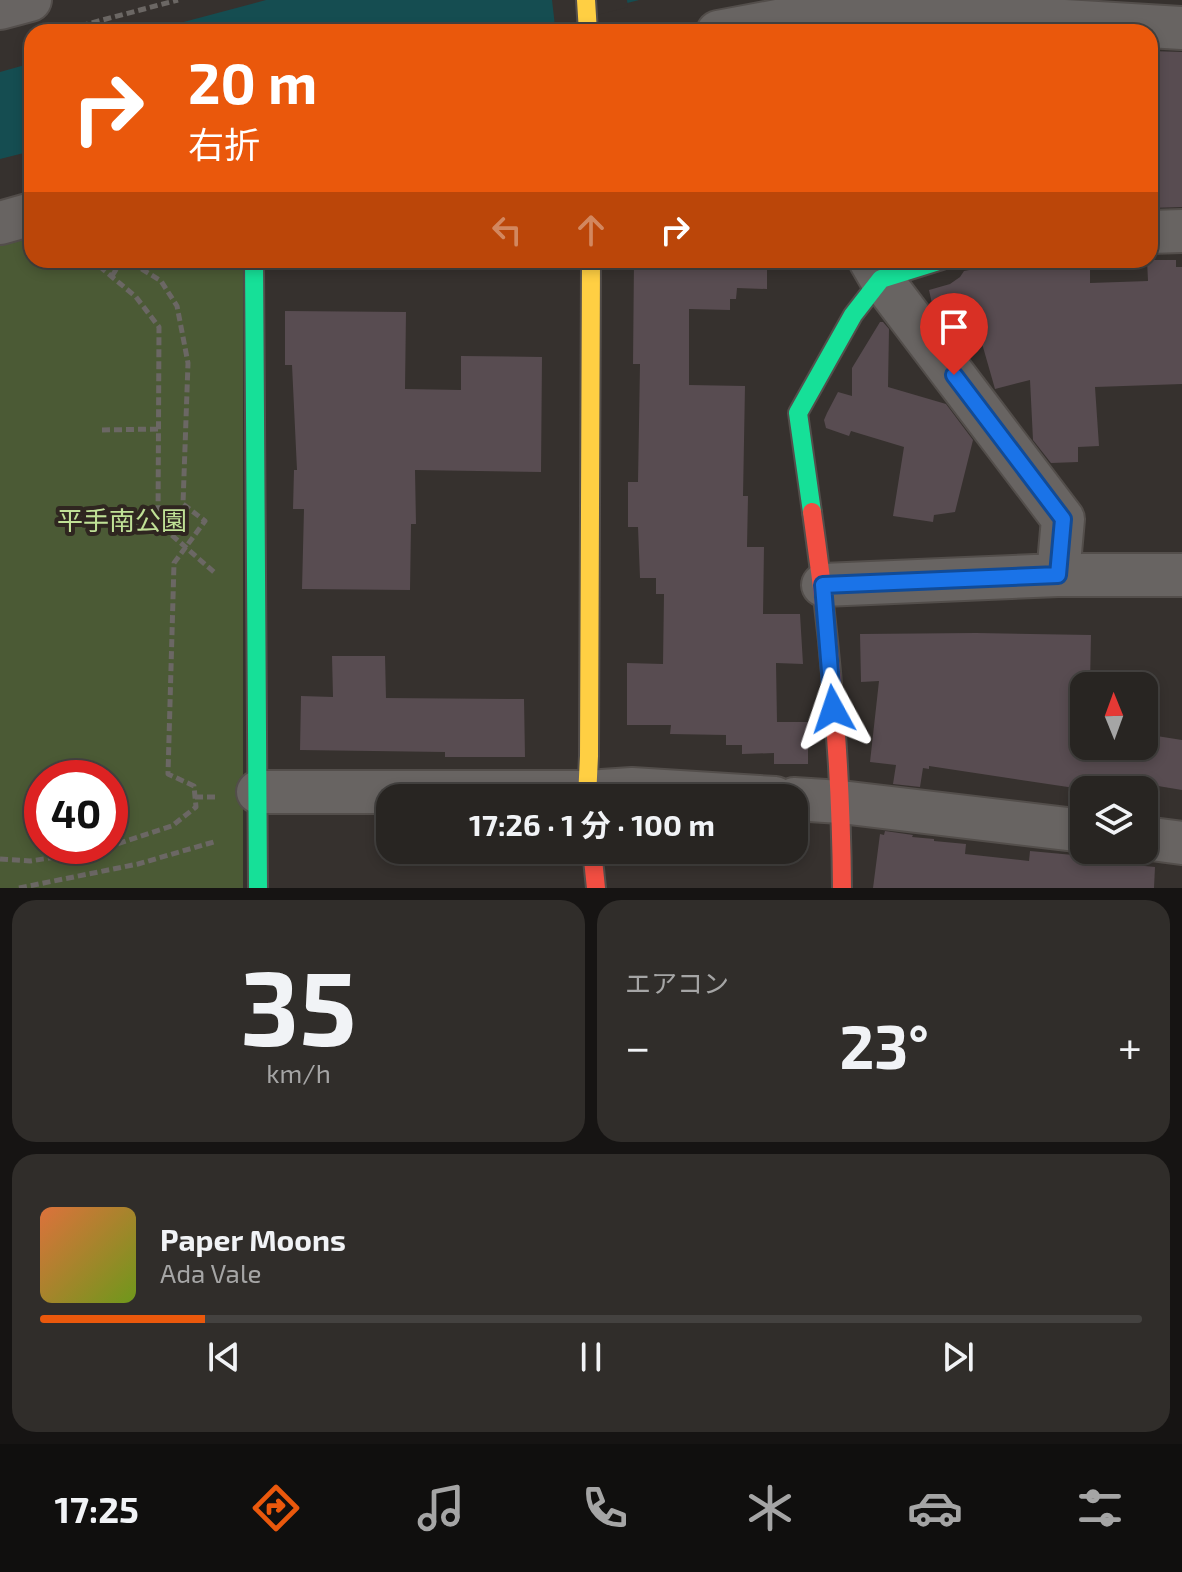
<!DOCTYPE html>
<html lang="ja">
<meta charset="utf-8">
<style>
:root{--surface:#282522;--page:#302d2a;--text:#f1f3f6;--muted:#a5a5a5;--line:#444240;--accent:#ea580c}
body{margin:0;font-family:"Exo 2","Noto Sans JP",sans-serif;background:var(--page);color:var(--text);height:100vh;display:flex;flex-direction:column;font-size:30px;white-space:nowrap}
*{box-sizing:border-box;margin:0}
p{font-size:26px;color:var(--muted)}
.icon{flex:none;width:44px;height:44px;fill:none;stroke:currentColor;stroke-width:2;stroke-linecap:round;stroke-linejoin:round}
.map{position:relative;height:888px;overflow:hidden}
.panel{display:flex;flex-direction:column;gap:12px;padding:12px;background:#161413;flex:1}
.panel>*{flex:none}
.banner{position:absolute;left:24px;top:24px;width:1134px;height:244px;border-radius:24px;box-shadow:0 4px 12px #0003,0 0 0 2px var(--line);background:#ea580c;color:#fff;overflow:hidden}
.needle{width:52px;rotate:359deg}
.controls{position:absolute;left:1070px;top:672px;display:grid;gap:16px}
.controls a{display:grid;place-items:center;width:88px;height:88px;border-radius:16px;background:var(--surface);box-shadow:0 4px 12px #0003,0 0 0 2px var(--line);font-size:40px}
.speed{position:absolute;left:24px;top:760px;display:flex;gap:16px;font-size:40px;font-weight:700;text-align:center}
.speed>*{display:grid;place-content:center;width:104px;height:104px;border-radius:50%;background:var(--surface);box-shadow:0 4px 12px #0003,0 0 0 2px var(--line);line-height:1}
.speed .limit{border:12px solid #d22;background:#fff;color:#111}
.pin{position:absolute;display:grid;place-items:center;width:68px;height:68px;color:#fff;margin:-82px -34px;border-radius:50% 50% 50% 0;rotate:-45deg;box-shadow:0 0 8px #0007}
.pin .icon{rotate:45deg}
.me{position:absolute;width:88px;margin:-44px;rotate:355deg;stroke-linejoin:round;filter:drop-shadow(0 0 6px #0008)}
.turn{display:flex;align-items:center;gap:28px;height:168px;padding:0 32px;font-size:36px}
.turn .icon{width:104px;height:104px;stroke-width:2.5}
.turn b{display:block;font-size:56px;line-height:68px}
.lanes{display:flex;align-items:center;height:76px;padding:0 32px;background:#0003;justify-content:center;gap:40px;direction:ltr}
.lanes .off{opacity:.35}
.big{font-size:60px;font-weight:700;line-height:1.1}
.panel .widget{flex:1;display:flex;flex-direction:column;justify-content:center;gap:12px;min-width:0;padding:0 28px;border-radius:24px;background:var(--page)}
.panel .dial{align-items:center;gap:0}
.dial b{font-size:104px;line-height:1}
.song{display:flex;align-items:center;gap:24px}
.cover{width:96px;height:96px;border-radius:12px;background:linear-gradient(135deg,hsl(20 70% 55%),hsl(80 70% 35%))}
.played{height:8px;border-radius:4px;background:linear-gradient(90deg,var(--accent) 15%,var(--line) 15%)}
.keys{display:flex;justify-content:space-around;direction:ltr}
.heat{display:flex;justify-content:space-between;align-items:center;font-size:44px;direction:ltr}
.panel .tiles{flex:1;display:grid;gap:12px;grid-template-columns:1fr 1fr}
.widget:last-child{grid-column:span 2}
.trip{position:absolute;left:376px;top:784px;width:432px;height:80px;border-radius:24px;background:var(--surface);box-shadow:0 4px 12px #0003,0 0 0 2px var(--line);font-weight:700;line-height:80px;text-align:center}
.tab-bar{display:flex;height:128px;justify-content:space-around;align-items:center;background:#100f0e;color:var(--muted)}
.tab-bar .icon{width:56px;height:56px}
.tab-bar .active{color:var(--accent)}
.tab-bar b{font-size:36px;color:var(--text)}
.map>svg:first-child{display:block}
.green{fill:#4b5a35;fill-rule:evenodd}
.water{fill:#154d51}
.pier{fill:#36312e}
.building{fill:#584c51}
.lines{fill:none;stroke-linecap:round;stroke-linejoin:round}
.street-casing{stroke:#534e4b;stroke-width:46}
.fast-casing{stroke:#534e4b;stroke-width:22}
.slow-casing{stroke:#534e4b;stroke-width:22}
.jam-casing{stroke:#534e4b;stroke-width:22}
.path{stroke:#6b6764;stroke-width:5;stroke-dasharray:8 4;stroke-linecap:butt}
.street{stroke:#686462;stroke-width:42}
.fast{stroke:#16e098;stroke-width:18}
.slow{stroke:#ffcf43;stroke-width:18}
.jam{stroke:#f24e42;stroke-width:18}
.route-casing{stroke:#114b97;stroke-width:20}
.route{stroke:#1a73e8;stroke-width:14}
.labels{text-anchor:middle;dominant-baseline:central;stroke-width:8;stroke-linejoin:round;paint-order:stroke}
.park-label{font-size:26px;fill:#c0e196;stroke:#2f2620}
</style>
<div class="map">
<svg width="1182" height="888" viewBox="0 0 1182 888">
<rect width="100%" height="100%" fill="#36312e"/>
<path class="green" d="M 32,225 L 32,260 L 243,260 L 243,888 L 0,888 L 0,232 ZM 42,778 L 110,778 L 110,846 L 42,846 Z"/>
<path class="water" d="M 266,0 L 639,0 L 515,32 L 146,32 Z
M 32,63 L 32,151 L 0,159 L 0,72 Z"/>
<path class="pier" d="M 552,0 L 627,0 L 628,7 L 555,26 Z"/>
<path class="building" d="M 1150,51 L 1182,52 L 1182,207 L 1150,208 Z
M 634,260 L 767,260 L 767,289 L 737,288 L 736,299 L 730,299 L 730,310 L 689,309 L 689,385 L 745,386 L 743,496 L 748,496 L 747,547 L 764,547 L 763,614 L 800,614 L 803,664 L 776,663 L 777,722 L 808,722 L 808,764 L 774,764 L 774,753 L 742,754 L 742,745 L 726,745 L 726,735 L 670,734 L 671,725 L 627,725 L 627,663 L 663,664 L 664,594 L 656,594 L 656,578 L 640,578 L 638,527 L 628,527 L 628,482 L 638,482 L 640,364 L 633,364 Z
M 995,260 L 1090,260 L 1090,283 L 1148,281 L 1147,260 L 1176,260 L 1176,267 L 1182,267 L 1182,384 L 1095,387 L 1099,446 L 1078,447 L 1078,462 L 1051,463 L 1033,440 L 1030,380 L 995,389 L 977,326 L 964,328 L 963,324 L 948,327 L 933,308 L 929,290 L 950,284 L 960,277 L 964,271 L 996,265 Z
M 285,311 L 406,312 L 405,389 L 461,390 L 461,356 L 542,357 L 541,472 L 415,470 L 416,524 L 411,524 L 410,590 L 302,589 L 304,509 L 293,509 L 294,470 L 297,470 L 292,365 L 285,365 Z
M 880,322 L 883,322 L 889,329 L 888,387 L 946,404 L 973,440 L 955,512 L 934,515 L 933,522 L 893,516 L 904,447 L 851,431 L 849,436 L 826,428 L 824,420 L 827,413 L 838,392 L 852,396 L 852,368 Z
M 976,633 L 1091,635 L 1090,684 L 1084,684 L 1084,746 L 1144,746 L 1144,734 L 1182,740 L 1182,790 L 1098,776 L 1096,790 L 1088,790 L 929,766 L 929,769 L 923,768 L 920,787 L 893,784 L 896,765 L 870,762 L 879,681 L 861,682 L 860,634 Z
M 332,656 L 385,656 L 386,698 L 524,699 L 525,757 L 445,757 L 445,752 L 300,750 L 301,696 L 333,697 Z
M 885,831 L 913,835 L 912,837 L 934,839 L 934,841 L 966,844 L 965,854 L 1029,861 L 1030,851 L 1084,856 L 1084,860 L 1155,867 L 1154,888 L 873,888 L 880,834 L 884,835 Z"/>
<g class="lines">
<defs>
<path id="street" d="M 0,8 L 30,0
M 718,32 L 847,8 L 1182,28
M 0,223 L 32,214
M 1150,232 L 1182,231
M 870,260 L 881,279 L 1063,519 L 1058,575
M 823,585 L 1058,575 L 1182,575
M 258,792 L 587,792 L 632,789 L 775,798
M 794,799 L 841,802 L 1084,831
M 1144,838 L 1182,843"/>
<path id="fast" d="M 254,260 L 258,888
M 812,512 L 798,413 L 853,315 L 881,279 L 942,260"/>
<path id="slow" d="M 586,0 L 588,32
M 587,798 L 589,756 L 591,260"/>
<path id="jam" d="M 812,512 C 830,636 841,762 842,888
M 592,850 L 596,888"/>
</defs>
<use href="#street" class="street-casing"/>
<use href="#fast" class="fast-casing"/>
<use href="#slow" class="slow-casing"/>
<use href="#jam" class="jam-casing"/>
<path class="path" d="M 57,32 L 178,0
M 89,260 L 98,265 L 136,297 L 159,327 L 158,523 L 215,573
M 112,276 L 122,260
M 102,430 L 159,429
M 195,797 L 218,797
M 0,859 L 30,861 L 95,851 L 172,826 L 196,807 L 194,786 L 168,774 L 174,563 L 205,521 L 183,504 L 188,363 L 177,306 L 161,281 L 127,260
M 19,888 L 138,864 L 217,841"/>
<use href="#street" class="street"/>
<use href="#fast" class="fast"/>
<use href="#slow" class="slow"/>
<use href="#jam" class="jam"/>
</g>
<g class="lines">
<defs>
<path id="route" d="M 833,709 L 823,585 L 1058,575 L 1063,519 L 954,375"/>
</defs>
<use href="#route" class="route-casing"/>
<use href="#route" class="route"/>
</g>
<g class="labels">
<g class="park-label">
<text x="122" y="519">平手南公園</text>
</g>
</g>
</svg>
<div class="controls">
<a><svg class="needle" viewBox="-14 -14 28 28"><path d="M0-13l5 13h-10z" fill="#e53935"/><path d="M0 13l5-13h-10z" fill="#a5a5a5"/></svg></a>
<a><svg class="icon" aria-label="layers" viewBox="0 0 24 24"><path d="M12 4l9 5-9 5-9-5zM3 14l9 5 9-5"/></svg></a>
</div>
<div class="speed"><div class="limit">40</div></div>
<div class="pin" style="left:954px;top:375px;background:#d93025"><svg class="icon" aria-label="arrive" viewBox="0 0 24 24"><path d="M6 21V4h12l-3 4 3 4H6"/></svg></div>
<svg class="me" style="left:833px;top:709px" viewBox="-20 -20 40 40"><path d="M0-17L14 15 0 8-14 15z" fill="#1a73e8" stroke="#fff" stroke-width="4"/></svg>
<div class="trip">17:26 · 1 分 · 100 m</div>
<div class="banner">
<div class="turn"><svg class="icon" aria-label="right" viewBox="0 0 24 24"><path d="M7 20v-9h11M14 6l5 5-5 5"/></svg><div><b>20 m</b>右折</div></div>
<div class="lanes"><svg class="icon off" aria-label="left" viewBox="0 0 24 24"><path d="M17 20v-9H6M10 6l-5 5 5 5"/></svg><svg class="icon off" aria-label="ahead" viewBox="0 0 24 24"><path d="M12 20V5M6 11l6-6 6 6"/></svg><svg class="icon" aria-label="right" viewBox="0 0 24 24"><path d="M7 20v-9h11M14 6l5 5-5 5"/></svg></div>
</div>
</div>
<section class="panel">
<div class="tiles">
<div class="widget dial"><b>35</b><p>km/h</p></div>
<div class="widget"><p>エアコン</p>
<div class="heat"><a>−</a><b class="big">23°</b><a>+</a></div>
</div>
<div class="widget">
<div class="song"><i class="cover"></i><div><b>Paper Moons</b><p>Ada Vale</p></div></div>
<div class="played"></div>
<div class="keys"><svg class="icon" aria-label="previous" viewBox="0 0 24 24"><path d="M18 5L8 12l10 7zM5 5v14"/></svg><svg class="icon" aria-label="pause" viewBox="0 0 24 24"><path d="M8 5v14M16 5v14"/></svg><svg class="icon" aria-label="next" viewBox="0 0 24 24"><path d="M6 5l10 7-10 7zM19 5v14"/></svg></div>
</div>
</div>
</section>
<nav class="tab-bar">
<b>17:25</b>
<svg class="icon active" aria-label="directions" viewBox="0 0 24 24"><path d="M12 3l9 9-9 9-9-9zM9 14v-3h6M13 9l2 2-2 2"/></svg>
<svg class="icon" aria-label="music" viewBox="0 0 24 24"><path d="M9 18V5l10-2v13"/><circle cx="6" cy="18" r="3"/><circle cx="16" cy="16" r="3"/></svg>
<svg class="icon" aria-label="phone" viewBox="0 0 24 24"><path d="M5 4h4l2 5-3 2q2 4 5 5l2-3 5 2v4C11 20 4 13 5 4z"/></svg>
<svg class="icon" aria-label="climate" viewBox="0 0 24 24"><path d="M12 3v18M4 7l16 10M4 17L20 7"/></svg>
<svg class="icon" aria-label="car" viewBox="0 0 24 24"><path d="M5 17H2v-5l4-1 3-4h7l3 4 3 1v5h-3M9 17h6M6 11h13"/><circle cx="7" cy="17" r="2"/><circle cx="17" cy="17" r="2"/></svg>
<svg class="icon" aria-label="filters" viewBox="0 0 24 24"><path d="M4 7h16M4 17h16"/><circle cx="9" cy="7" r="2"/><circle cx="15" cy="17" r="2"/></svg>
</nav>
